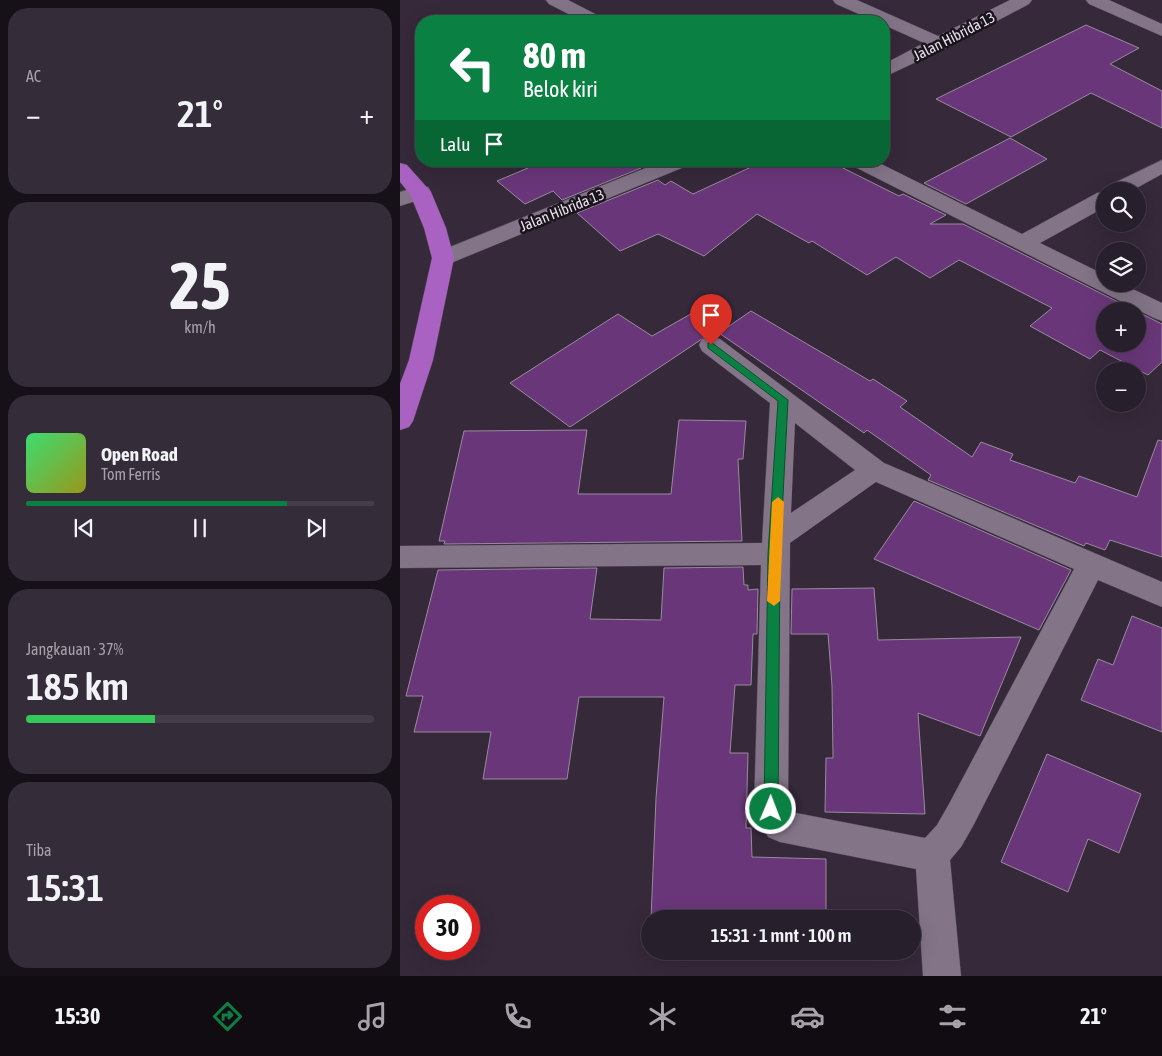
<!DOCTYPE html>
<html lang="id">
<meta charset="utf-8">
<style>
:root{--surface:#281f2c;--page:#342c38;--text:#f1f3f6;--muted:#a5a2a9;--line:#443d48;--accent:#0b8043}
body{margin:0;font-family:"Asap Condensed",sans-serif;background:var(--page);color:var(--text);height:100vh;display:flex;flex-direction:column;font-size:19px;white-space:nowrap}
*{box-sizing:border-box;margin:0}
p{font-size:16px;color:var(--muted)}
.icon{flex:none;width:28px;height:28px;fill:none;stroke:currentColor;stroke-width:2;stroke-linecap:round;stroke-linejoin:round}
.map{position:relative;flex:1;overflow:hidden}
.details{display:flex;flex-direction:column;gap:8px;padding:8px;background:#161118;width:400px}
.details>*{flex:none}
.banner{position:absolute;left:15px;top:15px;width:475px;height:152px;border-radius:20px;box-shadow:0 5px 20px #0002,0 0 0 1px var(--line);background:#0b8043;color:#fff;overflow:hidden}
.controls{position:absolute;left:696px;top:182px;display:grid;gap:10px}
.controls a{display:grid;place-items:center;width:50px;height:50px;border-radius:50%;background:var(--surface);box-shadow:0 5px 20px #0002,0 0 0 1px var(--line);font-size:25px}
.speed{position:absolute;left:15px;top:895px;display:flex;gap:10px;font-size:25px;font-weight:700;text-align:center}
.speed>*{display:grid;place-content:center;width:65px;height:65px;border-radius:50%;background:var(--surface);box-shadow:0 5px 20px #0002,0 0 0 1px var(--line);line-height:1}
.speed .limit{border:8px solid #d22;background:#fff;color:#111}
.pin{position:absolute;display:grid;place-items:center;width:42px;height:42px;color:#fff;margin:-51px -21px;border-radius:50% 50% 50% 0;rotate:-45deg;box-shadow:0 0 5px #0007}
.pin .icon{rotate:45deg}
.me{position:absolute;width:55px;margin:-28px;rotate:1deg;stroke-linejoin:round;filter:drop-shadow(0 0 4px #0008)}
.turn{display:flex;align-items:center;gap:18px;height:105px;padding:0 25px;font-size:22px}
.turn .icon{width:65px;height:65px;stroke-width:2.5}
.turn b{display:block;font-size:35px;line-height:42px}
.then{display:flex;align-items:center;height:48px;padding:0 25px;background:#0003;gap:10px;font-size:19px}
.big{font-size:38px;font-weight:600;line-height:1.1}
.details .tile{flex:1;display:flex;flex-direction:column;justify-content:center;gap:8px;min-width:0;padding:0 18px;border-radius:20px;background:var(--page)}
.details .dial{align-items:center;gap:0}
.dial b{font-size:65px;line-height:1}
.song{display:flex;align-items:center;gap:15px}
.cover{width:60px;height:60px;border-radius:8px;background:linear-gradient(135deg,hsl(140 70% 55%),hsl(60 70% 35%))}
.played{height:5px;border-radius:2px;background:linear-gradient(90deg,var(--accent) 75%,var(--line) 75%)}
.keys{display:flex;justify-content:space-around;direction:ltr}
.heat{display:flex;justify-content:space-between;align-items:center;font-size:28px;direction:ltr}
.charge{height:8px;border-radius:4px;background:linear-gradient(90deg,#34c759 37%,var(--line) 0)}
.trip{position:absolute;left:241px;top:910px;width:280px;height:50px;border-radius:25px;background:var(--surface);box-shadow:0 5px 20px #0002,0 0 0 1px var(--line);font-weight:600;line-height:50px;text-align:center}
.tabs{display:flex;height:80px;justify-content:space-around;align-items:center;background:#100c12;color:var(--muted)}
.tabs .icon{width:35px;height:35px}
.tabs .on{color:var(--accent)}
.tabs b{font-size:22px;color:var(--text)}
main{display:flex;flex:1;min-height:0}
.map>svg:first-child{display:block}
.building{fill:#693779;stroke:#998a9f}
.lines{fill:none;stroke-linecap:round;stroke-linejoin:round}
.street-casing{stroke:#524756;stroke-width:1}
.highway-casing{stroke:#524756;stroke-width:1}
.street{fill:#837488;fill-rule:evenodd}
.highway{fill:#aa62c2;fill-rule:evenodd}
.route{fill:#0b8043;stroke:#07532c}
.slow{fill:#f59e0b}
.labels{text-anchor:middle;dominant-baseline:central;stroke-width:5;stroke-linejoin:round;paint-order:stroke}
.far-street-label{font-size:15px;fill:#e9e1ec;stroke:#1a141c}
</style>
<main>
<section class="details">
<div class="tile"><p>AC</p>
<div class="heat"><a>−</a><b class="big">21°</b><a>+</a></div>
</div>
<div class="tile dial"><b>25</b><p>km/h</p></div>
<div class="tile">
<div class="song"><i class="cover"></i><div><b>Open Road</b><p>Tom Ferris</p></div></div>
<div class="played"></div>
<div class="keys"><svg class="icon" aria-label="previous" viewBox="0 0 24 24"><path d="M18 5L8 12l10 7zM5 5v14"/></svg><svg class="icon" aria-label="pause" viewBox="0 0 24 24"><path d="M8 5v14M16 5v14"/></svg><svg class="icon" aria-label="next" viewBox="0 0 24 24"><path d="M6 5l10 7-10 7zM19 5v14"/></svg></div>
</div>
<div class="tile"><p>Jangkauan · 37%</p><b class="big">185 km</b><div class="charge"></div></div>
<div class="tile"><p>Tiba</p><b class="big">15:31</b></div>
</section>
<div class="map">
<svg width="762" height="976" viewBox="0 0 762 976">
<rect width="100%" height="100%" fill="#36293a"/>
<path class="building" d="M 686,25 L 739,48 L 710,64 L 762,91 L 762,128 L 691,93 L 611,137 L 536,99 Z
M 610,138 L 647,159 L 566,204 L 524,183 Z
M 120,161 L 232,161 L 241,168 L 162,200 L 153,191 L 125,204 L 97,181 L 128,168 Z
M 364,161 L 429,161 L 499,196 L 503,194 L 546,215 L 530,224 L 563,224 L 736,311 L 705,311 L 705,344 L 738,344 L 738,312 L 762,324 L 762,362 L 748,375 L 700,350 L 690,359 L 630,326 L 652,308 L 559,260 L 530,278 L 496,257 L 467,275 L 412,241 L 409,243 L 357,214 L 304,256 L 258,234 L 220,251 L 177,213 L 258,180 L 265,185 L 271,181 L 293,194 Z
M 310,303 L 323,325 L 170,427 L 110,383 L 218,314 L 252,336 Z
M 351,311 L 470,381 L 473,379 L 507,401 L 500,407 L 572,457 L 581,442 L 613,454 L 610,460 L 675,483 L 679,476 L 737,497 L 758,440 L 762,441 L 762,557 L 710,540 L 705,550 L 686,543 L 684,546 L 528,480 L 531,475 L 467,430 L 464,433 L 319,333 Z
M 279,420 L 346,421 L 343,459 L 338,459 L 342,541 L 44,544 L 45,541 L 39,541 L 64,431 L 187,430 L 178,494 L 271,494 Z
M 514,501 L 671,570 L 639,630 L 474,559 Z
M 343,567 L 344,585 L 348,585 L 348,590 L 358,589 L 357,634 L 353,634 L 351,685 L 335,685 L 330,753 L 348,753 L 346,828 L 351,828 L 352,857 L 426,859 L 426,919 L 251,919 L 256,798 L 264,697 L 179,697 L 167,779 L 83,779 L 91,732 L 14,732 L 23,696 L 6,696 L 38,570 L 197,568 L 190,619 L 261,620 L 264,568 Z
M 474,588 L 478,640 L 621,637 L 580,736 L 518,713 L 525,814 L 425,812 L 426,758 L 433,758 L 432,686 L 428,634 L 391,634 L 392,589 Z
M 732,616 L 762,628 L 762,732 L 681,700 L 698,659 L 713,665 Z
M 647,754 L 741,794 L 719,853 L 688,839 L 668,892 L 601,862 Z"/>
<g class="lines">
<defs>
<path id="street" d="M 146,0 L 168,0 L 201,17 L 204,21 L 182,21 L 149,4 Z
M 433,0 L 457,0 L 538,36 L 610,0 L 632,0 L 629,4 L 546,48 L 484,77 L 484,64 L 524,43 L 484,25 L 484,21 L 475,21 L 436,4 Z
M 686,0 L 709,0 L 762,24 L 762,36 L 689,4 Z
M 762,160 L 762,174 L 731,191 L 705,191 L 708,186 Z
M 263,161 L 292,161 L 289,165 L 51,263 L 43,265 L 35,263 L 32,258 L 35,253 Z
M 448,161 L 475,161 L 622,234 L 697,193 L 705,192 L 705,207 L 640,243 L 705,275 L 705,284 L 722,284 L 762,303 L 762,321 L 754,318 L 451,165 Z
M 20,186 L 28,187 L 31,192 L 28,197 L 0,206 L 0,192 Z
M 311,337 L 320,339 L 484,463 L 762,582 L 762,607 L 698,580 L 573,826 L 561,847 L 550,860 L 561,976 L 523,976 L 516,869 L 380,842 L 368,837 L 354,809 L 361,565 L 0,568 L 0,546 L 362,543 L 370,403 L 302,351 L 299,345 L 302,339 ZM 395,423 L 455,470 L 391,513 ZM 476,482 L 674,569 L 549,804 L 537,825 L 525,838 L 391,812 L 388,807 L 390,543 Z"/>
<path id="highway" d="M 0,163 L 7,165 L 31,192 L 46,228 L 54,258 L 33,360 L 13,421 L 9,427 L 0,430 L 0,384 L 9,360 L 32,258 L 24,228 L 10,194 L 0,182 Z"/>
</defs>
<use href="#street" class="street-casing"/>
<use href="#highway" class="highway-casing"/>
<use href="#street" class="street"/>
<use href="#highway" class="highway"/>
</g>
<path class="route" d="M 311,342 L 388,400 L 380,554 L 378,809 L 376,814 L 371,816 L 366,814 L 364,809 L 368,554 L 378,401 L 308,348 L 308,343 Z"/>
<path class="slow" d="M 378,497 L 384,502 L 380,601 L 374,606 L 367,601 L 372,502 Z"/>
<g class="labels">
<g class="far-street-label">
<text transform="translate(554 36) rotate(-27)">Jalan Hibrida 13</text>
<text transform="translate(162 210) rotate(-22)">Jalan Hibrida 13</text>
</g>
</g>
</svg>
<div class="controls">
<a><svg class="icon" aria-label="search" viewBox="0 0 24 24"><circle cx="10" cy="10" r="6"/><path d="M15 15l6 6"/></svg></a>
<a><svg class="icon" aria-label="layers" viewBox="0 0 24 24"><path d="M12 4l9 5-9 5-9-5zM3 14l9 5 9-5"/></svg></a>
<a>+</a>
<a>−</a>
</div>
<div class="speed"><div class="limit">30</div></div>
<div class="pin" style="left:311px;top:345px;background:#d93025"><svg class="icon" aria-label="arrive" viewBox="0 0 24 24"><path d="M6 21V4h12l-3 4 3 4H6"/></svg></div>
<svg class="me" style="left:371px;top:809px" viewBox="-20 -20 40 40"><circle r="17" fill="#0b8043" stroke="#fff" stroke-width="3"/><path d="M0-11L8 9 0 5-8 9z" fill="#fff"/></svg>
<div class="trip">15:31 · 1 mnt · 100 m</div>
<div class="banner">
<div class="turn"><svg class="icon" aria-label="left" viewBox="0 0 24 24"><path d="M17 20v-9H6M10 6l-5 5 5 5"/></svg><div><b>80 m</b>Belok kiri</div></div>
<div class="then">Lalu<svg class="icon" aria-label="arrive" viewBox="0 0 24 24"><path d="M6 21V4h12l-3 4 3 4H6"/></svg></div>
</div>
</div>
</main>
<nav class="tabs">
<b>15:30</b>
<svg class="icon on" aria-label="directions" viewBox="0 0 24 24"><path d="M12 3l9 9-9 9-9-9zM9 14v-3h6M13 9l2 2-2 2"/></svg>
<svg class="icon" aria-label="music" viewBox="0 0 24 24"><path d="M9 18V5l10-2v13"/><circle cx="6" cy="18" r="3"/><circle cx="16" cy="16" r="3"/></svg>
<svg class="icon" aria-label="phone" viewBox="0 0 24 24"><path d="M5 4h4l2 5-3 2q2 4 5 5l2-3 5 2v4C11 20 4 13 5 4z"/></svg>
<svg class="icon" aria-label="climate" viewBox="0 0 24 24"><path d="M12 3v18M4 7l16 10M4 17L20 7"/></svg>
<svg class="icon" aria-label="car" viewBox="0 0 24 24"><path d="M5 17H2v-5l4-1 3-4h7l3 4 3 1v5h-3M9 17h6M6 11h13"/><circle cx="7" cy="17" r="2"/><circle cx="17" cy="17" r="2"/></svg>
<svg class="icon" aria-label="filters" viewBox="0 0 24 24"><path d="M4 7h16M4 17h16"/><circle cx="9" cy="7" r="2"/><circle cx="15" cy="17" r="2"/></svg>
<b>21°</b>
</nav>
